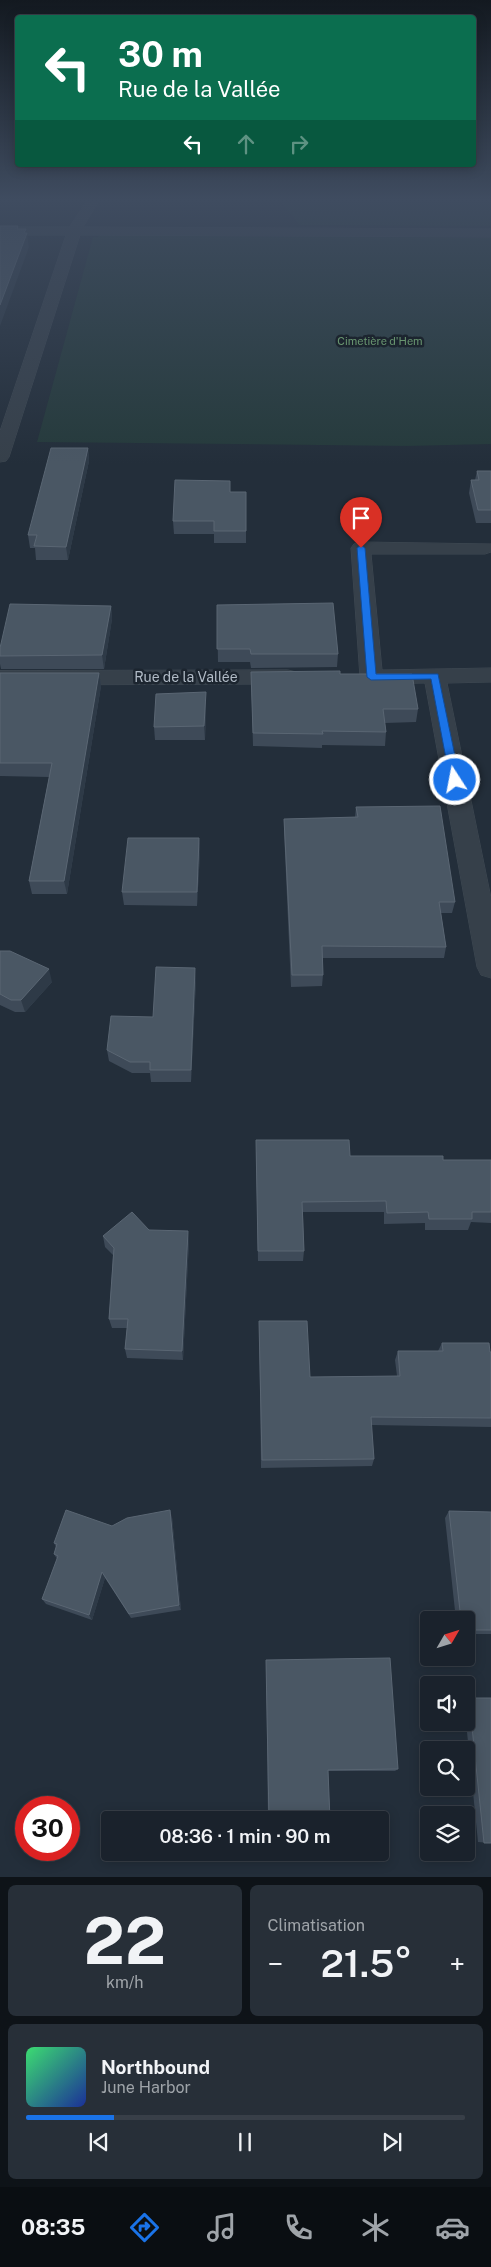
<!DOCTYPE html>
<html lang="fr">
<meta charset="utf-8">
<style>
:root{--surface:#1a222c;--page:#272f38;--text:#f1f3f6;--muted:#9fa4a9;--line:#383f48;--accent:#1a73e8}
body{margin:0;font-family:"Public Sans",sans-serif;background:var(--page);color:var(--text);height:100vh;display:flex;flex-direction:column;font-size:19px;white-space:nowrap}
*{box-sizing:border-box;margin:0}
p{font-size:16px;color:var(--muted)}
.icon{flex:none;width:28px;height:28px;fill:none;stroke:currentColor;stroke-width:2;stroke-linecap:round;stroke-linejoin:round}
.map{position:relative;height:1877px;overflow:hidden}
.details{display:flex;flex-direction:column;gap:8px;padding:8px;background:#0e1318;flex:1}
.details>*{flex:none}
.banner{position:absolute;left:15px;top:15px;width:461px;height:152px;border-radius:5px;box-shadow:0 2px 12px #0003,0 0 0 1px var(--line);background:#0b6e4f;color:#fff;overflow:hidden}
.needle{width:32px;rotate:51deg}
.fabs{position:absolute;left:420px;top:1611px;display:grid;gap:10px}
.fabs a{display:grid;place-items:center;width:55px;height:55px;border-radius:5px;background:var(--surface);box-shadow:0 2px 12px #0003,0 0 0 1px var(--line);font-size:25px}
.speed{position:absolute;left:15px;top:1796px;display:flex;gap:10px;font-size:25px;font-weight:700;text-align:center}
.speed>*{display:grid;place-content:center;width:65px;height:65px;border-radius:50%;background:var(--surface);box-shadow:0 2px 12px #0003,0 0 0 1px var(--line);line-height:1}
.speed .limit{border:8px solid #d22;background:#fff;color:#111}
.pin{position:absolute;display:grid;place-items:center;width:42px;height:42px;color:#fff;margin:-51px -21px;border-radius:50% 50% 50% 0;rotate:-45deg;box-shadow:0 0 5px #0007}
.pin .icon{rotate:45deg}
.me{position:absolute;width:55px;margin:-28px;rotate:349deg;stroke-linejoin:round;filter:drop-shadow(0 0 4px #0008)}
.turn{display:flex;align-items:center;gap:18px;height:105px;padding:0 20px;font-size:22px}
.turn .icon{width:65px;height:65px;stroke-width:2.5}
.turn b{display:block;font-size:35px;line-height:42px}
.lanes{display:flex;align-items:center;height:48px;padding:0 20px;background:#0003;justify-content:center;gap:25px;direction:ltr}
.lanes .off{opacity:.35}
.big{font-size:38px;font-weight:600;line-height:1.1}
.details .tile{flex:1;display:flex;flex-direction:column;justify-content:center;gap:8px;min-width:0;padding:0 18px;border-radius:8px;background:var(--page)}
.details .dial{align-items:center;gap:0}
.dial b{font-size:65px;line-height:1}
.song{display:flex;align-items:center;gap:15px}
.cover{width:60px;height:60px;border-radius:8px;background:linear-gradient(135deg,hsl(140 70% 55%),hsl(230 70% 35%))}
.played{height:5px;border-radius:2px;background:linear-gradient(90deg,var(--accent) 20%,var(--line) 20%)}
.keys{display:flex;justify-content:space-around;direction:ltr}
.heat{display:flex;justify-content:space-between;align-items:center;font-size:28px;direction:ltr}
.details .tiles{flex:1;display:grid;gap:8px;grid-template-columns:1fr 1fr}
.tile:last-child{grid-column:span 2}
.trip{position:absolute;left:101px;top:1811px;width:288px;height:50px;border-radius:5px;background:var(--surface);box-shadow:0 2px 12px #0003,0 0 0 1px var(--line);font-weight:600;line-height:50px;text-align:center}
.menu{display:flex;height:80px;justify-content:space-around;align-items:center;background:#0a0e12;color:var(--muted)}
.menu .icon{width:35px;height:35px}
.menu .on{color:var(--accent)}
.menu b{font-size:22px;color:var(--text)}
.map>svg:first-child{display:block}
.green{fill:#253a3b}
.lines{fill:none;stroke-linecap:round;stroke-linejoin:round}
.minor-casing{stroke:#3f4953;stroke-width:1}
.minor{fill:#36404a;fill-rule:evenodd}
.wall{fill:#3e4a58}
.shaded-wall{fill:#2e3a47}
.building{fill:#4a5764;stroke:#5a6673}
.route{fill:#1a73e8;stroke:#114b97}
.labels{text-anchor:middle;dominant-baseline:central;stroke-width:5;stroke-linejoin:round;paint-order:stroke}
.far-park-label{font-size:11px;fill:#699670;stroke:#1c252f}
.street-label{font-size:14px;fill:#b1bbc6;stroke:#1c252f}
</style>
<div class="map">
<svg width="491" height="1877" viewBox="0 0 491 1877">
<rect width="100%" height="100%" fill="#232e3a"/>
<path class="green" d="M 280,201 L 491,201 L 491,226 L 300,225 Z
M 99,235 L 491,238 L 491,444 L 407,446 L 37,442 L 93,237 L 98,237 Z"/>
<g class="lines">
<defs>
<path id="minor" d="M 87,201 L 99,201 L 83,227 L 491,229 L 491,237 L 80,235 L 9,457 L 6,461 L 0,462 L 0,431 L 66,235 L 0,235 L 0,227 L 69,227 Z
M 361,542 L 491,544 L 491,552 L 485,554 L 371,554 L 382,670 L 491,668 L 491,682 L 447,683 L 491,898 L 491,978 L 481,975 L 477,967 L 425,683 L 371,684 L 363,682 L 360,677 L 351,548 L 354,544 Z
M 288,670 L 296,672 L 299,677 L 296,682 L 288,684 L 0,685 L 0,671 Z"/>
</defs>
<use href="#minor" class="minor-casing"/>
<use href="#minor" class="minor"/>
</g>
<path class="wall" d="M 88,448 L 89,461 L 68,560 L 36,560 L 35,548 L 30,548 L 28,535 Z
M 477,471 L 491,471 L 491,523 L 476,523 L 469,493 L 471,480 L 475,480 Z
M 230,492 L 246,492 L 246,543 L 214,543 L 214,534 L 174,534 L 173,521 Z
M 217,605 L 338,654 L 337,667 L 251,668 L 250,662 L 218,662 Z
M 111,606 L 112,619 L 104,669 L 1,669 L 0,664 L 0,656 Z
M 251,672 L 340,674 L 418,709 L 416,722 L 385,723 L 386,732 L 385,746 L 322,745 L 322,748 L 253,746 Z
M 0,673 L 99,673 L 101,686 L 67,894 L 32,894 L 29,881 L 49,777 L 0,776 Z
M 206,706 L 205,740 L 155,740 L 154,727 Z
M 356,807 L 455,902 L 452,913 L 441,913 L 446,947 L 444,958 L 322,958 L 323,975 L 322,986 L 291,987 L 284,831 L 284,819 L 355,817 Z
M 199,838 L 200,852 L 197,906 L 124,905 L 122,892 Z
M 0,951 L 52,982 L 25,1012 L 15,1012 L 0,1005 Z
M 196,980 L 191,1082 L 151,1082 L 150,1073 L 132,1073 L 109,1061 L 107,1050 L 153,1017 Z
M 256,1152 L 443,1160 L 491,1160 L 491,1223 L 471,1222 L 468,1230 L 425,1230 L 425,1223 L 384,1224 L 384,1212 L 303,1212 L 304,1251 L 303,1261 L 258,1261 Z
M 149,1230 L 189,1241 L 183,1360 L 127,1358 L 125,1349 L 127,1328 L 112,1328 L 109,1319 L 113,1255 L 105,1247 L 103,1236 Z
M 259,1321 L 310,1377 L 397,1376 L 395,1360 L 398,1351 L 438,1351 L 442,1343 L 491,1352 L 491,1427 L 371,1425 L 374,1459 L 372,1466 L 261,1468 Z
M 449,1511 L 491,1512 L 491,1634 L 466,1634 L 466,1620 L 456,1620 L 445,1518 Z
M 172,1517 L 181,1610 L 131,1618 L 105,1578 L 92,1620 L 46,1604 L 42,1599 L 57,1559 L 54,1554 L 56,1547 L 54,1543 L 112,1526 Z
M 266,1660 L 398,1769 L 395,1771 L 328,1771 L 330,1820 L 268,1820 Z
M 469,1698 L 491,1843 L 478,1842 L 466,1722 L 466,1700 Z"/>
<path class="shaded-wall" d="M 26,229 L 29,247 L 0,326 L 0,305 Z
M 88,448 L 89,461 L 68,560 L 66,547 Z
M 111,606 L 112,619 L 104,669 L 102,655 Z
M 99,673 L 101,686 L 67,894 L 64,881 Z
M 206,692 L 206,706 L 205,740 L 204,726 Z
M 199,838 L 200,852 L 197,906 L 197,892 Z
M 195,968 L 196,980 L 191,1082 L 191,1070 Z
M 49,969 L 52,982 L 25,1012 L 21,1000 Z
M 188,1231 L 189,1241 L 183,1360 L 182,1351 Z
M 170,1510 L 172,1517 L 181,1610 L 179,1605 Z
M 102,1572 L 105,1578 L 92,1620 L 89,1615 Z"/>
<path class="building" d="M 0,226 L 18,226 L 17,229 L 26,229 L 24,233 L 27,233 L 0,305 Z
M 51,448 L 88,448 L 66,547 L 34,546 L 37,535 L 28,535 Z
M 477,471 L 491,471 L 491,510 L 478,510 L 471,480 L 479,480 Z
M 175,480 L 230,481 L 230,492 L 246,492 L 246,531 L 214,531 L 214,521 L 173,521 Z
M 333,603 L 338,654 L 251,654 L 250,649 L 217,649 L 217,605 Z
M 10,604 L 111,606 L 102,655 L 0,656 L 0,648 Z
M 340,671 L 340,674 L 412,674 L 418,709 L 383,709 L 386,732 L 322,731 L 323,734 L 253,733 L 251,672 Z
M 0,673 L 99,673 L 64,881 L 29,881 L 52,763 L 0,763 Z
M 206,692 L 204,726 L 154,727 L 156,694 Z
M 440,806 L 455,902 L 439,902 L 446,947 L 322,946 L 323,975 L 292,975 L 284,819 L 358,817 L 356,807 Z
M 128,838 L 199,838 L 197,892 L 122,892 Z
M 0,951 L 10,951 L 49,969 L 21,1000 L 11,1000 L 0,994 Z
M 156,967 L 195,968 L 191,1070 L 150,1070 L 150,1062 L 130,1062 L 107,1050 L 111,1016 L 153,1017 Z
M 256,1140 L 349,1140 L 350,1156 L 443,1156 L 443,1160 L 491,1160 L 491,1212 L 472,1212 L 472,1219 L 429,1219 L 428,1212 L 387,1213 L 386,1201 L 302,1202 L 304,1251 L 258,1251 Z
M 132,1212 L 149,1230 L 188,1231 L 182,1351 L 125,1349 L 128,1319 L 109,1319 L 114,1248 L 103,1236 Z
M 259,1321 L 307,1321 L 310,1377 L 400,1376 L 398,1351 L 443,1351 L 442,1343 L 489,1343 L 490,1352 L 491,1352 L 491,1418 L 371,1417 L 374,1459 L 262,1460 Z
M 66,1510 L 112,1526 L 127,1518 L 170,1510 L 179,1605 L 129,1614 L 102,1572 L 89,1615 L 42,1599 L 58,1556 L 54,1554 L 57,1544 L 54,1543 Z
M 449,1511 L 491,1512 L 491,1630 L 466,1630 L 466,1620 L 461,1620 Z
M 390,1658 L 398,1769 L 328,1770 L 330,1820 L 269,1820 L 266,1660 Z
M 469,1698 L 491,1698 L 491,1843 L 484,1843 Z
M 269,1852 L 332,1852 L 332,1860 L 269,1861 Z"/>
<linearGradient id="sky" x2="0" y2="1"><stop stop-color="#131920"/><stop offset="0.43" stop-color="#3f4c60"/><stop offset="1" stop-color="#3f4c60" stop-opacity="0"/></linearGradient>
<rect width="491" height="464" fill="url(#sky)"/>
<path class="route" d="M 361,545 L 365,548 L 376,674 L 438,674 L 460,780 L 459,783 L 455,784 L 450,780 L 431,679 L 371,680 L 367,677 L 357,548 Z"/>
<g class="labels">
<g class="far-park-label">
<text x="380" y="341">Cimetière d'Hem</text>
</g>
<g class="street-label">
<text x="186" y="677">Rue de la Vallée</text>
</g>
</g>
</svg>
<div class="fabs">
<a><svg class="needle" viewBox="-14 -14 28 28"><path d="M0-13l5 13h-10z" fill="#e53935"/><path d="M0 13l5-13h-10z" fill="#9fa4a9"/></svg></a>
<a><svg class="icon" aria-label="sound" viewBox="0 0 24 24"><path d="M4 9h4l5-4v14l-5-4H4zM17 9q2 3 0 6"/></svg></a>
<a><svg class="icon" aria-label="search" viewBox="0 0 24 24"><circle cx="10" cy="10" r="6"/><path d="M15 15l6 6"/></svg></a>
<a><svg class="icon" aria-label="layers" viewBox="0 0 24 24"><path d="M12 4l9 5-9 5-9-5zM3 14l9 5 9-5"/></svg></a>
</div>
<div class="speed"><div class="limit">30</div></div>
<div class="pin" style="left:361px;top:548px;background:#d93025"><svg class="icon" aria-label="arrive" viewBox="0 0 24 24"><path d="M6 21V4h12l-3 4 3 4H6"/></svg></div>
<svg class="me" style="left:455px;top:780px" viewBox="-20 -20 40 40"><circle r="17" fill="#1a73e8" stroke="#fff" stroke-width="3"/><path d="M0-11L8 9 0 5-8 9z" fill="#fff"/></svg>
<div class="trip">08:36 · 1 min · 90 m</div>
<div class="banner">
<div class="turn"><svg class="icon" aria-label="left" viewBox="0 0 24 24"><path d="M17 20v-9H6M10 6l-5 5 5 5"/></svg><div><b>30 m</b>Rue de la Vallée</div></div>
<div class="lanes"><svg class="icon" aria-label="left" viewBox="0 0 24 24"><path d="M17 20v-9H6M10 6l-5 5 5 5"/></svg><svg class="icon off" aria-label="ahead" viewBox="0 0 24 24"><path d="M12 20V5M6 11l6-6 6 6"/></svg><svg class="icon off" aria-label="right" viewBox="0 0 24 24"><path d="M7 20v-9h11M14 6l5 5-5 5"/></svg></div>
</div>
</div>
<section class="details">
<div class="tiles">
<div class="tile dial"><b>22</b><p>km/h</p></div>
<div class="tile"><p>Climatisation</p>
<div class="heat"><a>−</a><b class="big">21.5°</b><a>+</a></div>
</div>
<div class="tile">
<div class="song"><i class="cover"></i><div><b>Northbound</b><p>June Harbor</p></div></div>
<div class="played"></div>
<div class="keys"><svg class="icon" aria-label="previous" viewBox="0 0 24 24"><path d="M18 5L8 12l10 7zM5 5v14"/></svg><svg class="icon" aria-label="pause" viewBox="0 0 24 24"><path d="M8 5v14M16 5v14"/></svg><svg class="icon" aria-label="next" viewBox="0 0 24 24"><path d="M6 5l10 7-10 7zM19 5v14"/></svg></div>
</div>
</div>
</section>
<nav class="menu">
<b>08:35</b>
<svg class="icon on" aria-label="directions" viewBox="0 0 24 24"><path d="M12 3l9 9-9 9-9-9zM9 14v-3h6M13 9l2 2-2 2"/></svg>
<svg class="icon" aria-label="music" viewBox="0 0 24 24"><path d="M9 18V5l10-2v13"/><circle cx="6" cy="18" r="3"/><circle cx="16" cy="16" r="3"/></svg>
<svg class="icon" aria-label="phone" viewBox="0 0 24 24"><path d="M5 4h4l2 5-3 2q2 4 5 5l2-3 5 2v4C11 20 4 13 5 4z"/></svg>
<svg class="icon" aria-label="climate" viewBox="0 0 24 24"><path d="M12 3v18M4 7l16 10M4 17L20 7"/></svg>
<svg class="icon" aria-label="car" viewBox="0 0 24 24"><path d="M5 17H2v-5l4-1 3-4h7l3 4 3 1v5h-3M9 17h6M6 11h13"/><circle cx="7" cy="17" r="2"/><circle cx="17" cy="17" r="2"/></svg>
</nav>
